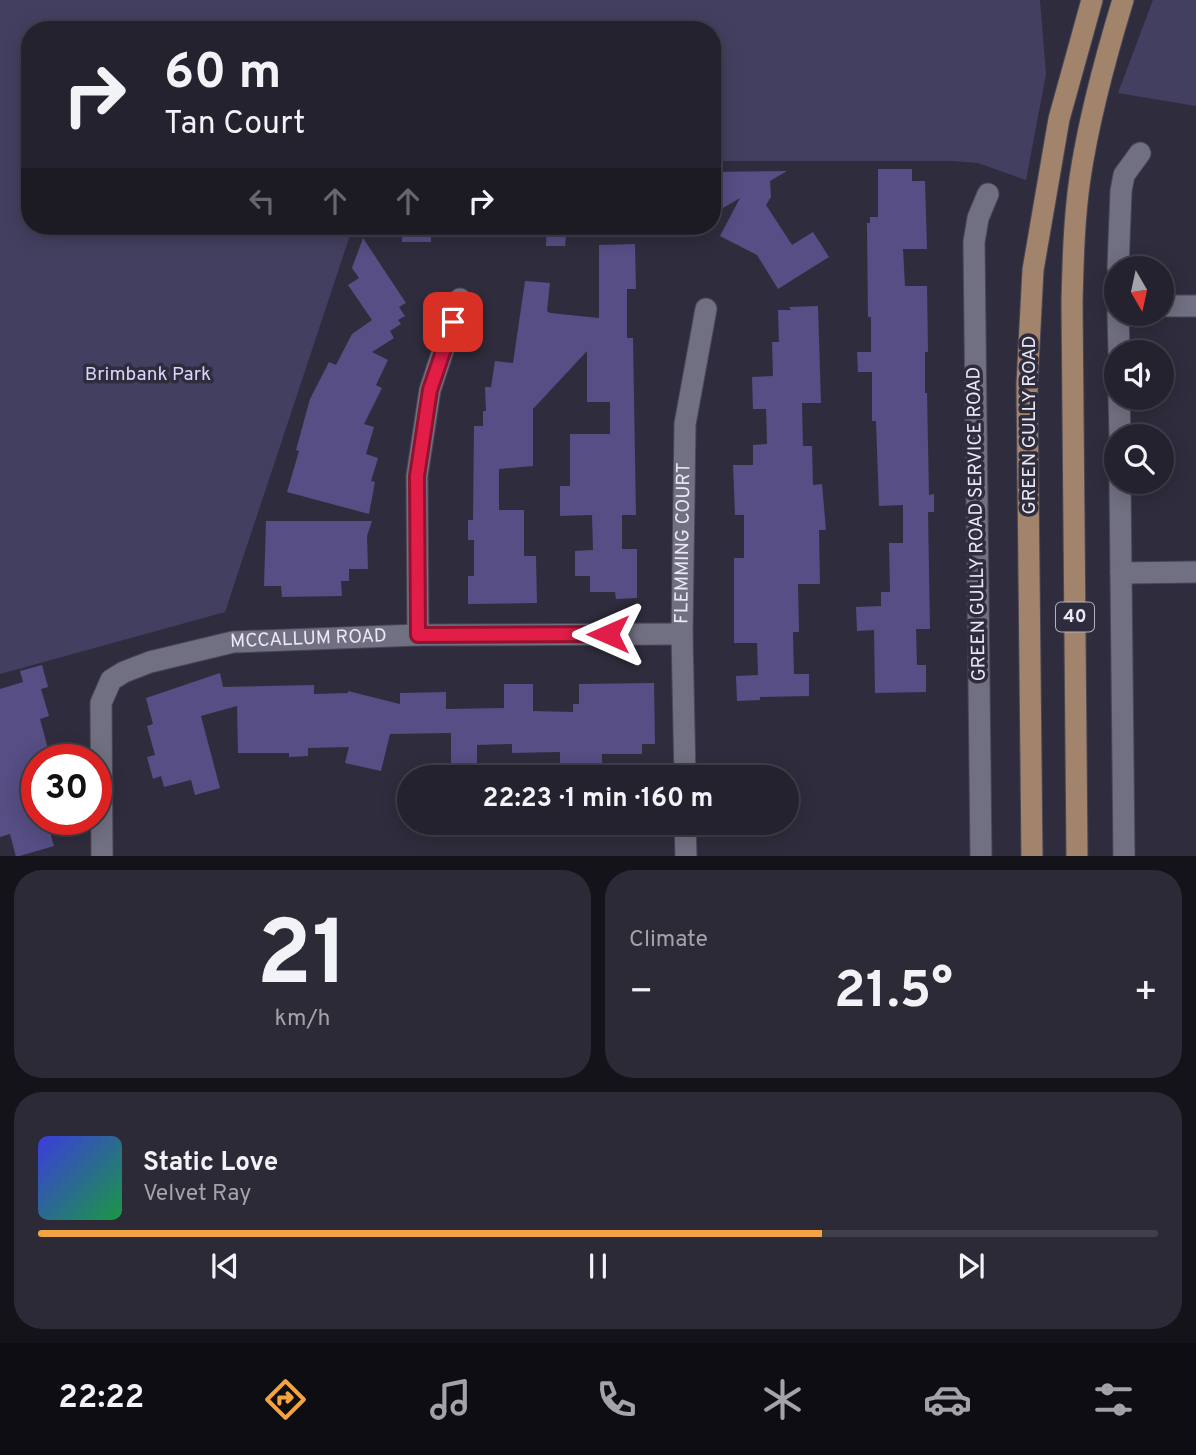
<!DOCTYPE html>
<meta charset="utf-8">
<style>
:root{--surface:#23222e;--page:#2b2a36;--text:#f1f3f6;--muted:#a3a4aa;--line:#403f4a;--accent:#f4a344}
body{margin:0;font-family:Overpass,sans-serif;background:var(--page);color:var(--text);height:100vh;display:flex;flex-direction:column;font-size:26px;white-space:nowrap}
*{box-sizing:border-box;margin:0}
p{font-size:23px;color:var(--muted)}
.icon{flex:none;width:38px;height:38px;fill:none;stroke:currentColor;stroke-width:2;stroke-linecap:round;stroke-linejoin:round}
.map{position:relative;height:856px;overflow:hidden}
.drawer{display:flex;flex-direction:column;gap:14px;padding:14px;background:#131319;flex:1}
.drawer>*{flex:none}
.hud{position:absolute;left:21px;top:21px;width:700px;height:214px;border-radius:28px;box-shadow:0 4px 18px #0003,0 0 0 2px var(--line);background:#23222e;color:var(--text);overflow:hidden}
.needle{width:46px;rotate:171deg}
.controls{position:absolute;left:1104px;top:256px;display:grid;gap:14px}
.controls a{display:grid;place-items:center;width:70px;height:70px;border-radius:50%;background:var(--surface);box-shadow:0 4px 18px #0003,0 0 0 2px var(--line);font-size:35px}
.speed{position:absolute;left:21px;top:744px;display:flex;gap:14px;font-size:35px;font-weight:700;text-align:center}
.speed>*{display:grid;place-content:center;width:91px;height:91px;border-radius:50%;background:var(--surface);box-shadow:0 4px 18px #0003,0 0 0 2px var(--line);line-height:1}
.speed .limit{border:10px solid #d22;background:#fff;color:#111}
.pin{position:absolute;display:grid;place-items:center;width:60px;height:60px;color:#fff;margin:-30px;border-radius:14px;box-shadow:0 4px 10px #0006}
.me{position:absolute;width:77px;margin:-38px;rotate:270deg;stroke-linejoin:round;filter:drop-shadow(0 0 5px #0008)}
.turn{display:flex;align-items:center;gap:24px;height:147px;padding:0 28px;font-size:32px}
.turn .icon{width:91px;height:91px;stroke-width:2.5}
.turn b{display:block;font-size:49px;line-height:60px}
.lanes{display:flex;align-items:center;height:66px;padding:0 28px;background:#0003;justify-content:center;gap:35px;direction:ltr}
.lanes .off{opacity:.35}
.big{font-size:52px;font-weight:700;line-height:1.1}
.drawer .card{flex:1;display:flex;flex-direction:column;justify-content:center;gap:10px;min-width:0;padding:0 24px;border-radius:28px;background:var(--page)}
.drawer .dial{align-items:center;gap:0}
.dial b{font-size:91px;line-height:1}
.song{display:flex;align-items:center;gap:21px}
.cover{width:84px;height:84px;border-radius:10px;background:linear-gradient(135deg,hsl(240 70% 55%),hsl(140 70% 35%))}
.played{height:7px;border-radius:4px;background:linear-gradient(90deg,var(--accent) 70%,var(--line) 70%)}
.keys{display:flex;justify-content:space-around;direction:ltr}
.heat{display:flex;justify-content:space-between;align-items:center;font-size:38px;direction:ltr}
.drawer .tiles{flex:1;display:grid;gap:14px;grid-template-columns:1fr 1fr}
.card:last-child{grid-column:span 2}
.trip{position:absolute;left:397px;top:765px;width:402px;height:70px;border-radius:35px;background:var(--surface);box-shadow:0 4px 18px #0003,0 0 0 2px var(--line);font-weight:700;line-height:70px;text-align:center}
.tab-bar{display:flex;height:112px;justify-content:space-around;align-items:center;background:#0e0e12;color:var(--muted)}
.tab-bar .icon{width:49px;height:49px}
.tab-bar .selected{color:var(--accent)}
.tab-bar b{font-size:32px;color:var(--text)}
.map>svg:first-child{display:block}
.green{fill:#433f60}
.building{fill:#564e84}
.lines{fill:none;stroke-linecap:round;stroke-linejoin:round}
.minor-casing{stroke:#4a4856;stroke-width:23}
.major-casing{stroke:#4a4856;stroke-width:23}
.minor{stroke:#717082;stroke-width:21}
.major{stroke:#a2846d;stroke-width:21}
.route-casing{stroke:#92132f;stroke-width:18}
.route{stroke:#e11d48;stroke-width:12}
.labels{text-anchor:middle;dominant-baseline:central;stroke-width:7;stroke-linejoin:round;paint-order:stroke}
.shield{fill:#2f2d3d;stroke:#b2b1bc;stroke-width:2}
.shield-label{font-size:18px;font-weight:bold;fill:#eae9f3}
.park-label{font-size:19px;fill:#d9d6f8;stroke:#2f2d3d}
.street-label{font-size:19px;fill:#eae9f3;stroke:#2f2d3d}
</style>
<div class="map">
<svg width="1196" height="857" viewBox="0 0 1196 857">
<rect width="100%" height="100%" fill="#2f2d3d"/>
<path class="green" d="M 0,0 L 1040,0 L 1046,74 L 1026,180 L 978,163 L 953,161 L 712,161 L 712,30 L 30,30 L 30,226 L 353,226 L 225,612 L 0,674 Z
M 1153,0 L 1196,0 L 1196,106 L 1118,93 Z"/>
<path class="building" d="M 878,169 L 912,169 L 912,181 L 925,181 L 927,249 L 903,249 L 905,286 L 927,286 L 928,352 L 925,352 L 925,393 L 927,393 L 929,495 L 934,494 L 934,512 L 928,512 L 930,629 L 916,629 L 917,665 L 926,665 L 926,692 L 875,693 L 874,630 L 857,631 L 856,607 L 881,606 L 881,592 L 890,592 L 889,543 L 903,543 L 903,505 L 879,506 L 876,421 L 872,421 L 872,372 L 858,372 L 857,352 L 871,352 L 871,317 L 868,317 L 867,223 L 870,223 L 870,217 L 878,217 Z
M 787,171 L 770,181 L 771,197 L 766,205 L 792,245 L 813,232 L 829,257 L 778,289 L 757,255 L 720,236 L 740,198 L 723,208 L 712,208 L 712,172 Z
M 402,226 L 431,226 L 431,242 L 402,242 Z
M 547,226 L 567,226 L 565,246 L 546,246 Z
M 363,238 L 406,303 L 399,307 L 405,316 L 398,320 L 401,324 L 390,331 L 394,338 L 372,352 L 388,360 L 376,385 L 382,388 L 364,424 L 374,427 L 366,454 L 378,458 L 371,481 L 375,482 L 369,514 L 287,492 L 299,451 L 296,450 L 310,399 L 329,362 L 336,365 L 352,334 L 372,320 L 348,285 L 359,278 L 352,268 Z
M 635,244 L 636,289 L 627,289 L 627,338 L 633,338 L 636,515 L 622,515 L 622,549 L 637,549 L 637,598 L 616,599 L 615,592 L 590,592 L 590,576 L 575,576 L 575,551 L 593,550 L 592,515 L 560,516 L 560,486 L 570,486 L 570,434 L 610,434 L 610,402 L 587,402 L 587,351 L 533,409 L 533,466 L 499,469 L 499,510 L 524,510 L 524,556 L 536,556 L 537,603 L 468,604 L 468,576 L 474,576 L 474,540 L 468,540 L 468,520 L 473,520 L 474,426 L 483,426 L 483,411 L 486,411 L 485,387 L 491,387 L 495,361 L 513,363 L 525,281 L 550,283 L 547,311 L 550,313 L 599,318 L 599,245 Z
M 818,306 L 821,403 L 802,403 L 803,446 L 812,446 L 813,485 L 822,484 L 826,530 L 819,530 L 820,584 L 798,584 L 799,632 L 793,632 L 794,674 L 809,674 L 809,696 L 760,697 L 760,700 L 737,701 L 736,676 L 758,675 L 757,643 L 734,643 L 734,558 L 744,558 L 744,515 L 735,515 L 733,465 L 753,465 L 753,445 L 767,444 L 766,409 L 753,409 L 752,377 L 773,376 L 772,342 L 779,342 L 778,310 L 791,310 L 789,307 Z
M 266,521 L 372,521 L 367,536 L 368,569 L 349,569 L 349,581 L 341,581 L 342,596 L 282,597 L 281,586 L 264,586 Z
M 42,665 L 48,687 L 41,689 L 49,716 L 40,719 L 51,760 L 37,760 L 37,819 L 46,819 L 54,846 L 16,857 L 10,834 L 0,837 L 0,689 L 23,682 L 20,671 Z
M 220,673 L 223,687 L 314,685 L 314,694 L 348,693 L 348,691 L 400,704 L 400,693 L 446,692 L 446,709 L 504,708 L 504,684 L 533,684 L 533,711 L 573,712 L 573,704 L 579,704 L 579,684 L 654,683 L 655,744 L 642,744 L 642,754 L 602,754 L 602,766 L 560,766 L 560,752 L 512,753 L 512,744 L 477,745 L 477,773 L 451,773 L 451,733 L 390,734 L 381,771 L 345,763 L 349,747 L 308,748 L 308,756 L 289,757 L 289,753 L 238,753 L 237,706 L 201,716 L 220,788 L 195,795 L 191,780 L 164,787 L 161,776 L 153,779 L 147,757 L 155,755 L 147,726 L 153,724 L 146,698 Z"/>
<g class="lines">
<defs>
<g id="minor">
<path d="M 1118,268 L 1121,191 L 1124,175 L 1140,153"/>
<path d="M 1162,306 L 1196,306"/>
<path d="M 1118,313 L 1119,352"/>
<path d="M 1119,397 L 1120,436"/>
<path d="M 1120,481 L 1124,857"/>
<path d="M 1121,573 L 1196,572"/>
<path d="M 418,635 L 417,476 L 430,390 L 460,299"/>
<path id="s1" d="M 685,777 L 682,634 L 685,424 L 706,309"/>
<path d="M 685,822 L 686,857"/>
<path id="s2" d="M 102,857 L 101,703 L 111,680 L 124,672 L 150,662 L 233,642 L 418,635 L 682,634"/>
<path d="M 981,857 L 974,242 L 978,218 L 988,194"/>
</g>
<path id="major" d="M 1032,857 L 1027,384 L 1033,270 L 1059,119 L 1092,0
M 1077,857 L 1072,302 C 1073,261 1074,219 1080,178 C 1089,118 1105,59 1123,0"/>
</defs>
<use href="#minor" class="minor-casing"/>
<use href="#major" class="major-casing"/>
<use href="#minor" class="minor"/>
<use href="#major" class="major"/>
</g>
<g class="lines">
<defs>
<path id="route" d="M 453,322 L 430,390 L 417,476 L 418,635 L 608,634"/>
</defs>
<use href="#route" class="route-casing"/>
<use href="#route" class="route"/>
</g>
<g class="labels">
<rect class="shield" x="1056" y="602.5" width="38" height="29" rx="5"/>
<g class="shield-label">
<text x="1075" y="617">40</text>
</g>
<g class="park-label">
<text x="148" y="375">Brimbank Park</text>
</g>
<g class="street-label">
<text transform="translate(1030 425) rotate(-90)">GREEN GULLY ROAD</text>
<text transform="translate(977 524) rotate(-91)">GREEN GULLY ROAD SERVICE ROAD</text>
<text stroke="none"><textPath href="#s1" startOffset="234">FLEMMING COURT</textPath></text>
<text stroke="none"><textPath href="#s2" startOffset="383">MCCALLUM ROAD</textPath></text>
</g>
</g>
</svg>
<div class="controls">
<a><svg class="needle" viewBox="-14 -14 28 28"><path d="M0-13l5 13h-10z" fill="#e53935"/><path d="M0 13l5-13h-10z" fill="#a3a4aa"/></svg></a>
<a><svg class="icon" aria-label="sound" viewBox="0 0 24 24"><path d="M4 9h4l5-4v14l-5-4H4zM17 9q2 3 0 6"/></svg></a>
<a><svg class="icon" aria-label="search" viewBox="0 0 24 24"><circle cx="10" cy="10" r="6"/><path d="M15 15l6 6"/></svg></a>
</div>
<div class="speed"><div class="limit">30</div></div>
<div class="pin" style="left:453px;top:322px;background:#d93025"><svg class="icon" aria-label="arrive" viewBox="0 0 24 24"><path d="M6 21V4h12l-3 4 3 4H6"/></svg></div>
<svg class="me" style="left:608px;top:634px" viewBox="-20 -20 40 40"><path d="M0-17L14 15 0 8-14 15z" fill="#e11d48" stroke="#fff" stroke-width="4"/></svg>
<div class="trip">22:23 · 1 min · 160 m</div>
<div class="hud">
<div class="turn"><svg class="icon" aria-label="right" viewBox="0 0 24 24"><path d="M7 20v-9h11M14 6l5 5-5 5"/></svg><div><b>60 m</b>Tan Court</div></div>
<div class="lanes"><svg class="icon off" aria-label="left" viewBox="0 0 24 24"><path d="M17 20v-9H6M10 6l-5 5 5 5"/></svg><svg class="icon off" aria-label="ahead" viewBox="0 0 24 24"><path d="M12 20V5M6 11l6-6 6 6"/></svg><svg class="icon off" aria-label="ahead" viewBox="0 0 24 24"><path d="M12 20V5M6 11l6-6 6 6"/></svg><svg class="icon" aria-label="right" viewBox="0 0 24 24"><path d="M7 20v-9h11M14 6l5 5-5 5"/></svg></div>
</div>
</div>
<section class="drawer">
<div class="tiles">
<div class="card dial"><b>21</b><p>km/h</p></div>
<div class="card"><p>Climate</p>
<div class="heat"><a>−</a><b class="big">21.5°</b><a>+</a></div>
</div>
<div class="card">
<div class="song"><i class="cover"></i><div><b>Static Love</b><p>Velvet Ray</p></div></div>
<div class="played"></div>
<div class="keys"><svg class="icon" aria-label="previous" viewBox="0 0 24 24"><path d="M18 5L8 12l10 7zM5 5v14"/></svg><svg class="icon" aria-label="pause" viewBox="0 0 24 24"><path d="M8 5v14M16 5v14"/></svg><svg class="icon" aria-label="next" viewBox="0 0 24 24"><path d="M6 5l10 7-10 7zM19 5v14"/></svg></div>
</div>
</div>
</section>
<nav class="tab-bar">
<b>22:22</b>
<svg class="icon selected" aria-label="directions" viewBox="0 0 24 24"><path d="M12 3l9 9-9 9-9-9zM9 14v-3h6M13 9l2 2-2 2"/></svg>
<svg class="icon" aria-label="music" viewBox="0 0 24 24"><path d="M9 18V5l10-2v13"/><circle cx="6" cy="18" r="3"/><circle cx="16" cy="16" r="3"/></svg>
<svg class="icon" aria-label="phone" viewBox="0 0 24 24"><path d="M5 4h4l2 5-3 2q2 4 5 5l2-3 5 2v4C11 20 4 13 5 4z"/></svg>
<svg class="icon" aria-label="climate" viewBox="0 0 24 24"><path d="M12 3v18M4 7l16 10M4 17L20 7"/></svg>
<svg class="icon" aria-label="car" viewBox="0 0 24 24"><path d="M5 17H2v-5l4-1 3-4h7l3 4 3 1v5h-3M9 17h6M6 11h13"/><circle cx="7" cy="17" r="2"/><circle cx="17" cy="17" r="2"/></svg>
<svg class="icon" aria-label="filters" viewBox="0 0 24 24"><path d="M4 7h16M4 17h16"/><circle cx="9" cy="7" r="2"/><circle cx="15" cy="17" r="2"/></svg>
</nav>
